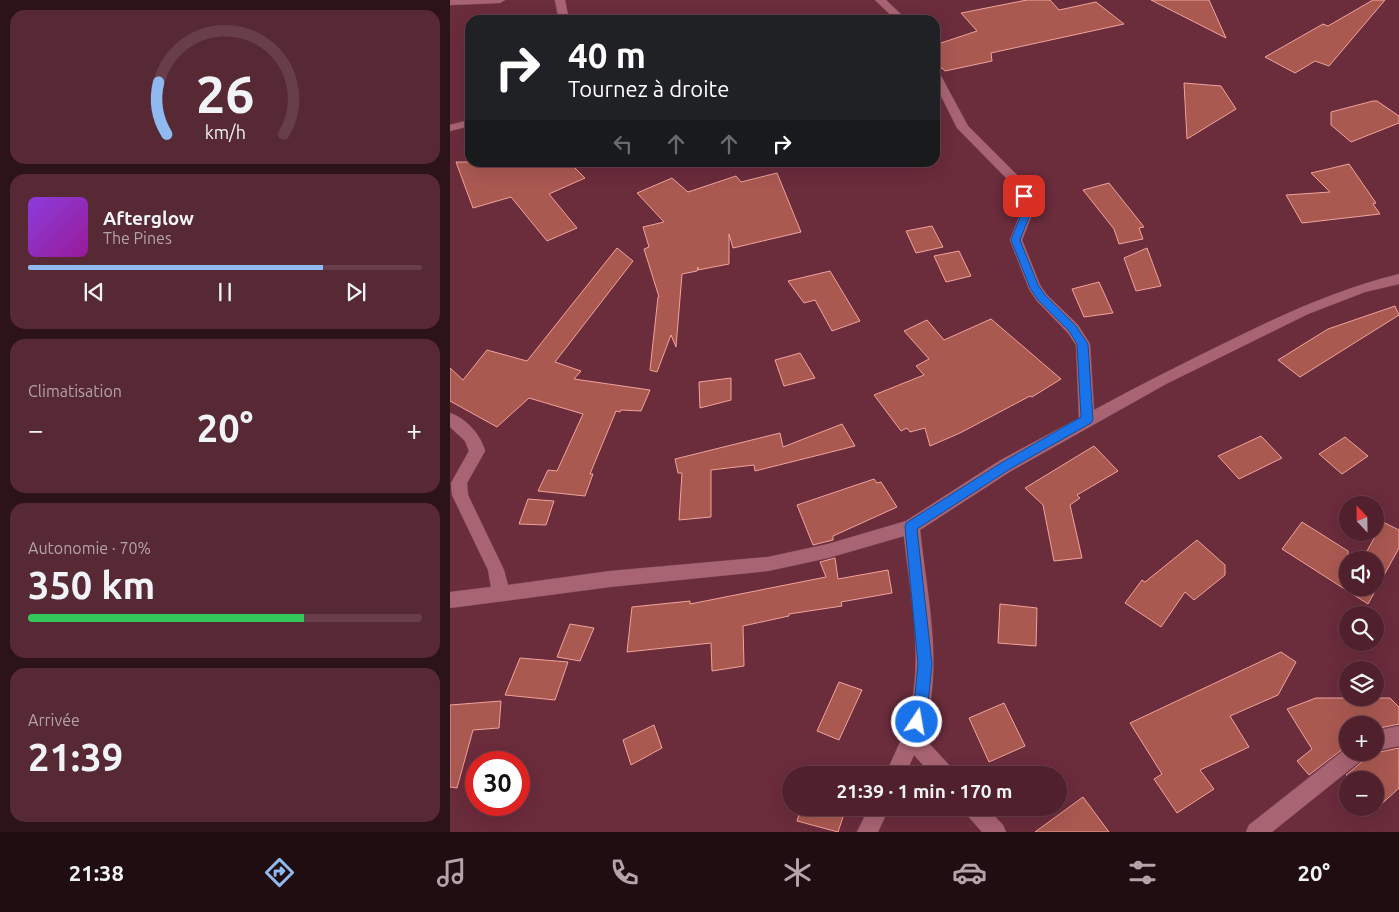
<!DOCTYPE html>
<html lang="fr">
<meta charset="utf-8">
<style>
:root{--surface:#50212d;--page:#562935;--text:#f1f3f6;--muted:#b4a3aa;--line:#673e49;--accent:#90b9f0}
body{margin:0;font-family:Ubuntu,sans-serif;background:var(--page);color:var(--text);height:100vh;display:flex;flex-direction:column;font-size:19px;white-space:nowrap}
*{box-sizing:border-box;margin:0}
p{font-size:16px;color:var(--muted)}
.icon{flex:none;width:28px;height:28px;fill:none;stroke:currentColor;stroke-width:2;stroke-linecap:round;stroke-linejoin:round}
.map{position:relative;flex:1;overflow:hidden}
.side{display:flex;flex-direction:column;gap:10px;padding:10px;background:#2c1219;width:450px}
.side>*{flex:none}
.hud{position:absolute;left:15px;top:15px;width:475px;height:152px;border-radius:15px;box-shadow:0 5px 20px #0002,0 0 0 1px var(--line);background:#202124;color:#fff;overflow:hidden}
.needle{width:32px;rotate:338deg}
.buttons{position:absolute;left:889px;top:496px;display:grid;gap:10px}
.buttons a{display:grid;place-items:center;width:45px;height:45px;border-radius:50%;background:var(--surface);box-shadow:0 5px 20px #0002,0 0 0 1px var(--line);font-size:25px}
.speed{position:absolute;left:15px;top:751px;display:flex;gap:10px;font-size:25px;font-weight:700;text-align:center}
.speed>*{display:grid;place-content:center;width:65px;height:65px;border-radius:50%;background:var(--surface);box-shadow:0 5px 20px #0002,0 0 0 1px var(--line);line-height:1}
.speed .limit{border:8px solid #d22;background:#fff;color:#111}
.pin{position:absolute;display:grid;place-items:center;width:42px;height:42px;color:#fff;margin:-21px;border-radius:10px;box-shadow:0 2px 8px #0006}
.me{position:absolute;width:55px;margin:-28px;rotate:12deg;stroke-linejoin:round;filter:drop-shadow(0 0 4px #0008)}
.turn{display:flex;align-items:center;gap:18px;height:105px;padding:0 20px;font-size:22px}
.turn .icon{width:65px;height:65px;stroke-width:2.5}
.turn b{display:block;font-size:35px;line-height:42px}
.lanes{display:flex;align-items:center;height:48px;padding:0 20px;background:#0003;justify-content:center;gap:25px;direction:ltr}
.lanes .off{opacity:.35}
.big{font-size:38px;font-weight:700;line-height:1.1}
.side .card{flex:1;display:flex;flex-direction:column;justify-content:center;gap:8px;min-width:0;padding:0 18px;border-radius:15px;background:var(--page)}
.side .dial{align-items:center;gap:0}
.dial svg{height:130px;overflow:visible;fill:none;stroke:var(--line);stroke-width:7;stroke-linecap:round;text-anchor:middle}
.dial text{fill:var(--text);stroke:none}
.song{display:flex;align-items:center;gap:15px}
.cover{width:60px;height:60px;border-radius:8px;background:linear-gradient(135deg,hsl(270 70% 55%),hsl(300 70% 35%))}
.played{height:5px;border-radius:2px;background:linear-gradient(90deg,var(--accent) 75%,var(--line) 75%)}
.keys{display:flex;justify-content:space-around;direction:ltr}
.heat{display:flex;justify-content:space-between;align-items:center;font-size:28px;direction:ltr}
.charge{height:8px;border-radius:4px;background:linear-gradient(90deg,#34c759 70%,var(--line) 0)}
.trip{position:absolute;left:332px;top:766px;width:285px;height:50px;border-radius:25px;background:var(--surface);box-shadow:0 5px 20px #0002,0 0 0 1px var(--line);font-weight:700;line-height:50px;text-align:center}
.menu{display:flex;height:80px;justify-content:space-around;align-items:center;background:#200d12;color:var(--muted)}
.menu .icon{width:35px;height:35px}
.menu .on{color:var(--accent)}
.menu b{font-size:22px;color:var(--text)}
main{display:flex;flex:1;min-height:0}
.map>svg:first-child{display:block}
.building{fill:#aa5951;stroke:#efa49b}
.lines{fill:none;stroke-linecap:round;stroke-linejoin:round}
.minor-casing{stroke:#804a59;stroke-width:1}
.minor{fill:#a96473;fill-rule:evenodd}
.route{fill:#1a73e8;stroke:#114b97}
</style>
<main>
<section class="side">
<div class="card dial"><svg viewBox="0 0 100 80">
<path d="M14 69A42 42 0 1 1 86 69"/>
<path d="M14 69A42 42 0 0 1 9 37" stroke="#90b9f0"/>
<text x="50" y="56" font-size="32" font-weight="700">26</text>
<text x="50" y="72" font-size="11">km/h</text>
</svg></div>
<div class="card">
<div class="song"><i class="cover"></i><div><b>Afterglow</b><p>The Pines</p></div></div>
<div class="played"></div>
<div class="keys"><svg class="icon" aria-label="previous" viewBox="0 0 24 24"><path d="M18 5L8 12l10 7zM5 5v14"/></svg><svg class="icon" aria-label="pause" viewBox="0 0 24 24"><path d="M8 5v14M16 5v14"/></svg><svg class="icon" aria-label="next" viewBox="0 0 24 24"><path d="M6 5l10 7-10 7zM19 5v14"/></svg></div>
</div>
<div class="card"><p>Climatisation</p>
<div class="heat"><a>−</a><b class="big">20°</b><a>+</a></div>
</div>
<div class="card"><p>Autonomie · 70%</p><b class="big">350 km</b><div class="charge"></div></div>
<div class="card"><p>Arrivée</p><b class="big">21:39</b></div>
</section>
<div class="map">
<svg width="949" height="832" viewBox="0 0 949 832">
<rect width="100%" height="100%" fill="#6b2c3c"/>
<path class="building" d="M 577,0 L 600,0 L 609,10 L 646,2 L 674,24 L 541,53 L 542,61 L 495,71 L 492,68 L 485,69 L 485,45 L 527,31 L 511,13 Z
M 701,0 L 759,0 L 776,38 Z
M 923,0 L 935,0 L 879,66 L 865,61 L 845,73 L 815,57 L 873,24 L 878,26 Z
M 734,83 L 771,86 L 786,109 L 737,139 Z
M 923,101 L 927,101 L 949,116 L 949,123 L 901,142 L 881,125 L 881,112 Z
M 6,162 L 119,162 L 135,178 L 99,194 L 127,228 L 97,241 L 61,197 L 23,208 Z
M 899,164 L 926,203 L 923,204 L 930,214 L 852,223 L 836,195 L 880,192 L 861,173 Z
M 327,173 L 351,232 L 283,248 L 279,234 L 279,264 L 248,270 L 248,267 L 247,271 L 232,274 L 226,347 L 221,335 L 207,372 L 200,370 L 208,297 L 209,297 L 194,249 L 199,247 L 193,227 L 214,222 L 187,193 L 222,178 L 238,192 L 286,176 L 291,182 Z
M 659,183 L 694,227 L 689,228 L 693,239 L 669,244 L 664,229 L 633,190 Z
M 482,226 L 493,247 L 466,253 L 456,231 Z
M 167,248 L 183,261 L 105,362 L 131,371 L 124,379 L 200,390 L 191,411 L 171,410 L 170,412 L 166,411 L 140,474 L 143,474 L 135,496 L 88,491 L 98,470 L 107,471 L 133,414 L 79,398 L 47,427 L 0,401 L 0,368 L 13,380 L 37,350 L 77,361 Z
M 697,248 L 711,286 L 686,291 L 674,258 Z
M 509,251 L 521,276 L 496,282 L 484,256 Z
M 380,271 L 410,321 L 382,331 L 365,300 L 354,303 L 338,281 Z
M 649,282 L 663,313 L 634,317 L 622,289 Z
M 945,306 L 949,315 L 850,377 L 828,360 L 878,329 Z
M 541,319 L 611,379 L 582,397 L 580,396 L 510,433 L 480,446 L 475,428 L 460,432 L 457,428 L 451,431 L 424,395 L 474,375 L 466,366 L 479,359 L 454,331 L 477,320 L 494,340 Z
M 350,353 L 365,378 L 334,386 L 325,360 Z
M 281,378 L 281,400 L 250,408 L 249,382 Z
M 392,424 L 405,446 L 305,471 L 304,465 L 261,470 L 261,517 L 229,520 L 232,473 L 228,473 L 225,459 L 330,433 L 333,447 Z
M 811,436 L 832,458 L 789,479 L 768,456 Z
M 895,437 L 918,456 L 892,474 L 869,454 Z
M 644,446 L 668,471 L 627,495 L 630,498 L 620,505 L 632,558 L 604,561 L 593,505 L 575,488 Z
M 424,479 L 427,483 L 431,482 L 447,507 L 383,536 L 383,540 L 363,545 L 347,505 Z
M 78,499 L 104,501 L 96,525 L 69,524 Z
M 852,522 L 898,551 L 898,588 L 925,588 L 925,560 L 912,560 L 933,522 L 949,530 L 949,548 L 918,604 L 832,549 Z
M 747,540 L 775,565 L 775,575 L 744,600 L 735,592 L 711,627 L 675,603 L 692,580 L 695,582 Z
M 385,558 L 388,579 L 438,570 L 442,593 L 391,602 L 392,606 L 339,614 L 339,616 L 293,626 L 294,666 L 262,671 L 261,643 L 177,652 L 182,607 L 240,601 L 240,604 L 376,577 L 370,562 Z
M 550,604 L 587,608 L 586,646 L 548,643 Z
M 120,624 L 144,628 L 130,661 L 107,657 Z
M 831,652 L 846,662 L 828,695 L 780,716 L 799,747 L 750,770 L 764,789 L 727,813 L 704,779 L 712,774 L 680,723 Z
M 70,658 L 118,662 L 105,700 L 55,695 Z
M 389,682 L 412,690 L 389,740 L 367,731 Z
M 866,698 L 940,698 L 949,707 L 949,724 L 925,729 L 925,725 L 898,725 L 898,745 L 859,775 L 847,761 L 862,749 L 837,709 Z
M 51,701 L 49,728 L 23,730 L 7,788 L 0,787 L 0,705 Z
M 554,703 L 575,746 L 539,762 L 519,718 Z
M 204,725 L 212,748 L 181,765 L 173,740 Z
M 949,748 L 949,788 L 925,810 L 925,780 L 901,780 L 896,775 L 914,760 L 917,752 L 925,753 Z
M 633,797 L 659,832 L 585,832 Z
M 351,808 L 396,808 L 388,832 L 347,821 Z"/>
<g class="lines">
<defs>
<path id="minor" d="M 0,0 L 55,0 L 50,3 L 0,5 Z
M 105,0 L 115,0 L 119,20 L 109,20 Z
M 425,0 L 436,0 L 457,20 L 446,20 Z
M 485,71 L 490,74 L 518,126 L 574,182 L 585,207 L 572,240 L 590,285 L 597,295 L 628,325 L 640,344 L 644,410 C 690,385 736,362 783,339 C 838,312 889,289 949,274 L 949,284 L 915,292 L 858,314 L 716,384 L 561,471 L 470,530 C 477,597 495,670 472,736 L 502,768 L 505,775 L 482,775 L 464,755 L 455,775 L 435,775 C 444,755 454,736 459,715 C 474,657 460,594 454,536 L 378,558 L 318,571 L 160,587 L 0,608 L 0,592 L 41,587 L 38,570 L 2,495 L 1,483 L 19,451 L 15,441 L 0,427 L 0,413 C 16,418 31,435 35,451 L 17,483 L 18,495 L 54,570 L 58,585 L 160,571 L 318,557 L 378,544 L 456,521 L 549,461 L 629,418 L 626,345 L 618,333 L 587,301 L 579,289 L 560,240 L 573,207 L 564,186 L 507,128 L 485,84 Z
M 20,120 L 20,126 L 0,131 L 0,125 Z
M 949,726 L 949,746 L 925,751 L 925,731 Z
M 898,747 L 898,752 L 915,752 L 913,759 L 822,832 L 796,832 L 799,825 Z
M 419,808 L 439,808 L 428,832 L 407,832 Z
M 514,808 L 537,808 L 553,825 L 556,832 L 532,832 L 517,815 Z"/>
</defs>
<use href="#minor" class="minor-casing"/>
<use href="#minor" class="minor"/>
</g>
<path class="route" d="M 574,193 L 577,194 L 583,207 L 570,240 L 588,285 L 595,295 L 626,326 L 638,344 L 643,420 L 641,423 L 560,469 L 467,529 L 482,664 L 478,704 L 472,727 L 467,729 L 462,727 L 460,722 L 464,704 L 468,664 L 455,527 L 456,523 L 551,463 L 631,417 L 627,344 L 619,331 L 588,300 L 580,288 L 561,240 L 574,207 L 569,196 Z"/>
</svg>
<div class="buttons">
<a><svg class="needle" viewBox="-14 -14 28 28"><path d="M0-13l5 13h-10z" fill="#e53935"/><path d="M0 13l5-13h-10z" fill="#b4a3aa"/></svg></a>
<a><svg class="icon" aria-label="sound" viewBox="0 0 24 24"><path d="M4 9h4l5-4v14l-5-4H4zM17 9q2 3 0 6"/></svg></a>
<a><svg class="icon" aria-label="search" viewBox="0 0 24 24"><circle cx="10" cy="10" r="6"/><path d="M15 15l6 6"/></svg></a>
<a><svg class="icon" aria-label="layers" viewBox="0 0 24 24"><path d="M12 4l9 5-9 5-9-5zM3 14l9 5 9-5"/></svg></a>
<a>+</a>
<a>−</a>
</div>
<div class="speed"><div class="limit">30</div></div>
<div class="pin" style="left:574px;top:196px;background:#d93025"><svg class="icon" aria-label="arrive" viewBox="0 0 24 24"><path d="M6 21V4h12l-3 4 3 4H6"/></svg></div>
<svg class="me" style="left:467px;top:722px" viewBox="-20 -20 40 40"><circle r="17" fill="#1a73e8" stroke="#fff" stroke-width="3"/><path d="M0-11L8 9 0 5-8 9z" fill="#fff"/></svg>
<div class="trip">21:39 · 1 min · 170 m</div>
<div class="hud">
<div class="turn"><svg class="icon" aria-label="right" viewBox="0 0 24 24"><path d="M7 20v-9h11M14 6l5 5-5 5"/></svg><div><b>40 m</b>Tournez à droite</div></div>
<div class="lanes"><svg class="icon off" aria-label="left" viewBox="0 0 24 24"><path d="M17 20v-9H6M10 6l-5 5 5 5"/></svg><svg class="icon off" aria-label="ahead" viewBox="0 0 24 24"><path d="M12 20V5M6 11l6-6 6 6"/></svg><svg class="icon off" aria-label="ahead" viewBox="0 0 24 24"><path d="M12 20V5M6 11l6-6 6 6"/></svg><svg class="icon" aria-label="right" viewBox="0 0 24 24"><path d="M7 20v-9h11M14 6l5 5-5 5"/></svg></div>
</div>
</div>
</main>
<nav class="menu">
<b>21:38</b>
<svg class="icon on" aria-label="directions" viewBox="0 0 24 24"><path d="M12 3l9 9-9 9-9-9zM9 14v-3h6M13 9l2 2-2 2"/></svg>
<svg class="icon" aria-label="music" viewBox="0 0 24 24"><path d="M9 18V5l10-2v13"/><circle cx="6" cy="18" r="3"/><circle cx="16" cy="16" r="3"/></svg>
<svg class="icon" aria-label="phone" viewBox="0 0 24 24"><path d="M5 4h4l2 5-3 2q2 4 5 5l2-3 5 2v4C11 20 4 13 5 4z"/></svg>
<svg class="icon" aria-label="climate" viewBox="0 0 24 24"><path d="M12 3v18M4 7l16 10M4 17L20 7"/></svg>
<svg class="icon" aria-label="car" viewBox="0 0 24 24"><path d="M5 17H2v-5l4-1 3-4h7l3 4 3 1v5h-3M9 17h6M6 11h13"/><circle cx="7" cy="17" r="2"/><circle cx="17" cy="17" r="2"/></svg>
<svg class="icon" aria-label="filters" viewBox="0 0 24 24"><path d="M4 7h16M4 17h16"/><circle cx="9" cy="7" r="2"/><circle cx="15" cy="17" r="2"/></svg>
<b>20°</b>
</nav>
